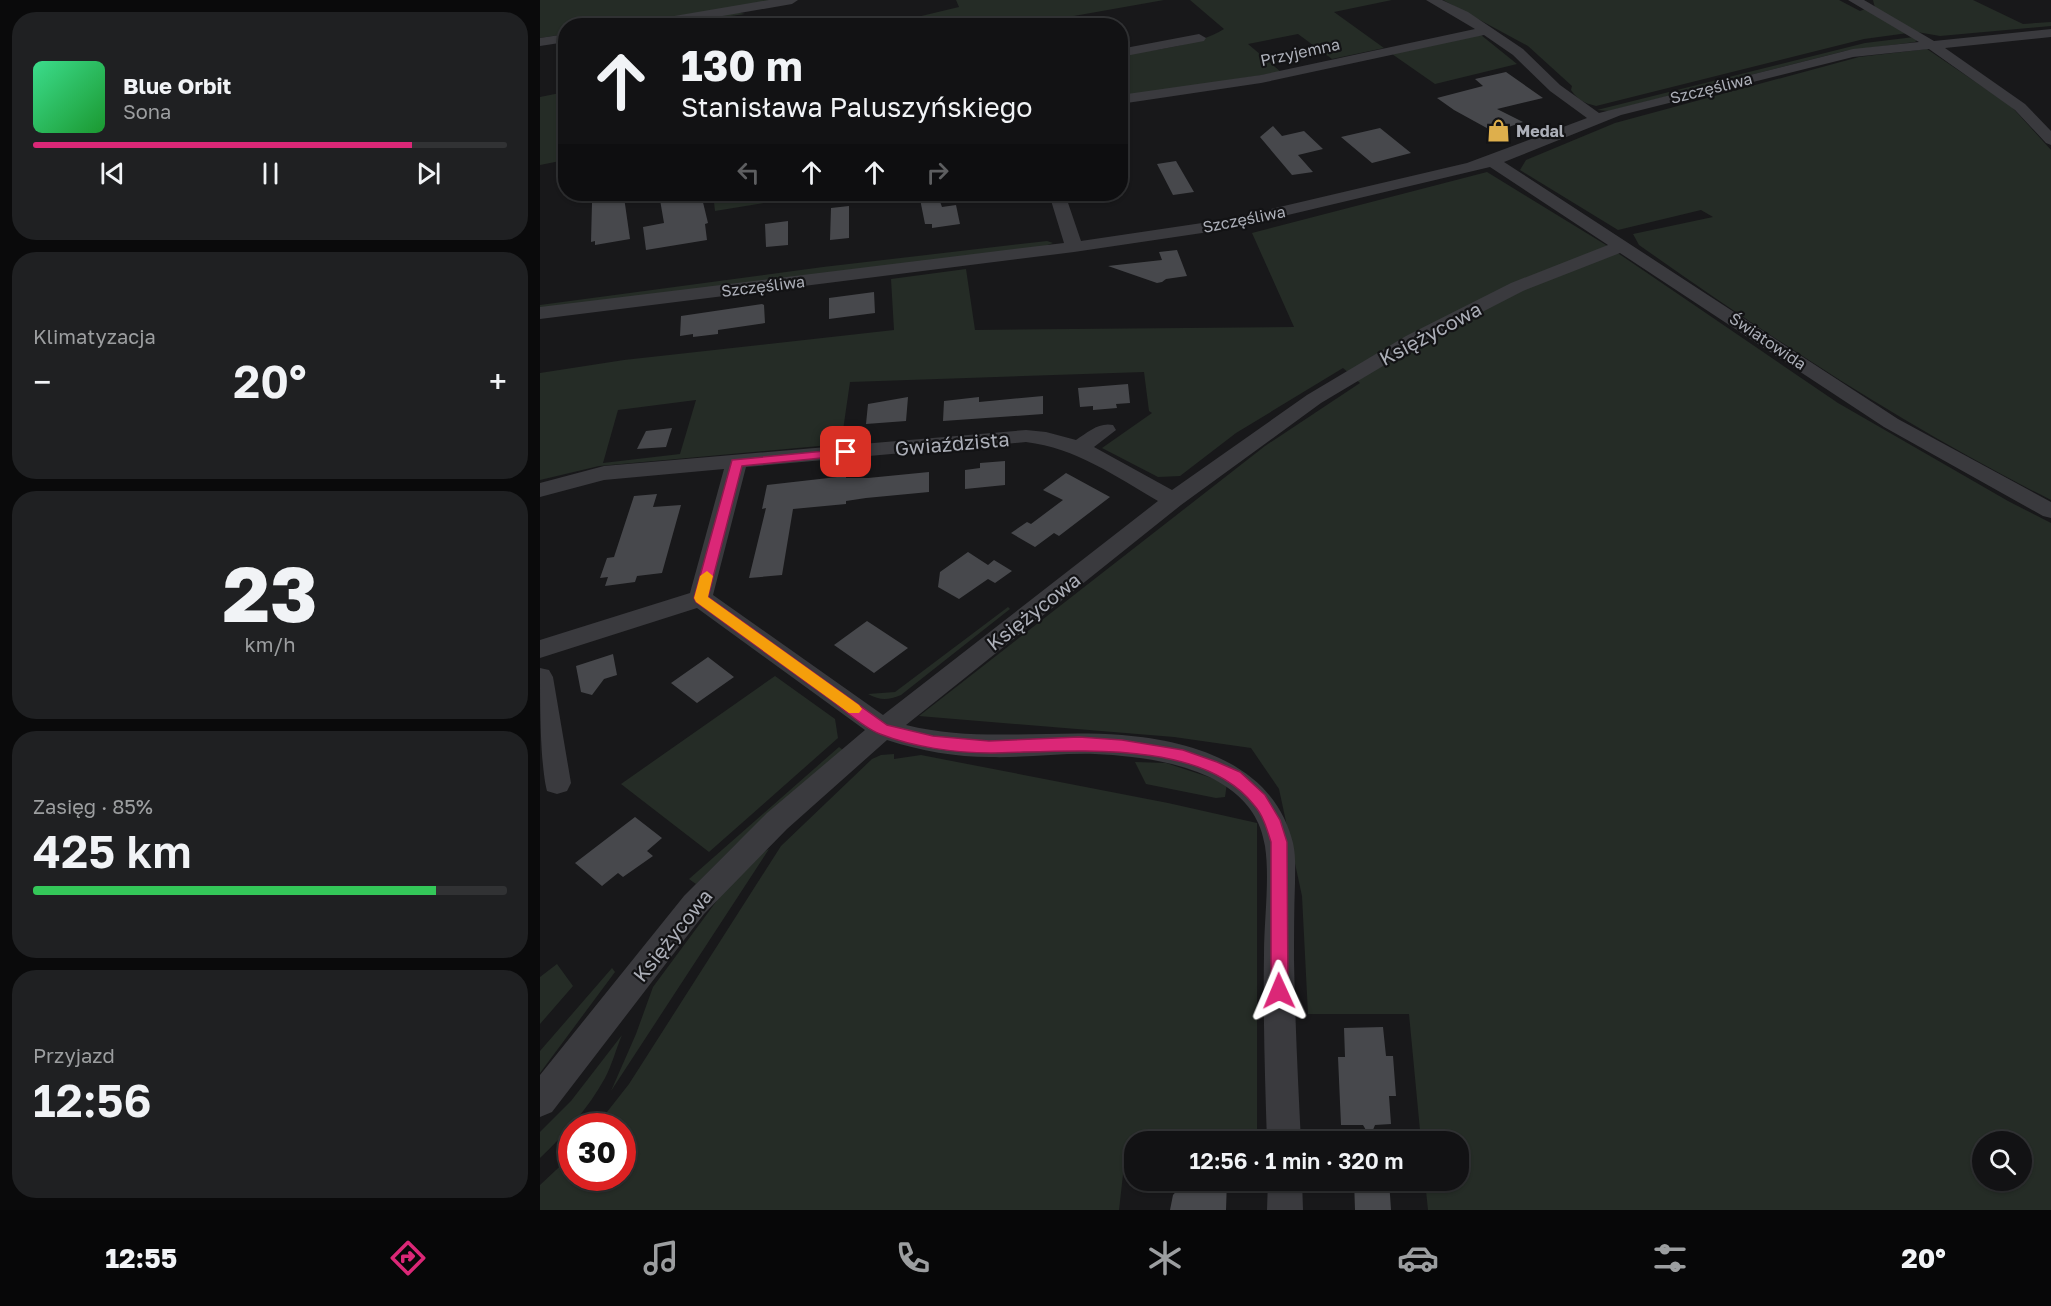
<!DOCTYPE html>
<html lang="pl">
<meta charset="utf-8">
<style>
:root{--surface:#121214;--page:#1f2022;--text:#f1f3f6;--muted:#9c9ea0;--line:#313234;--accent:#db2777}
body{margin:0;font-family:"Golos Text",sans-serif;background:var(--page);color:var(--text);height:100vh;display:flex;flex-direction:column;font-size:22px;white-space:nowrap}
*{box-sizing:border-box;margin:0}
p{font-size:20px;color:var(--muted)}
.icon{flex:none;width:33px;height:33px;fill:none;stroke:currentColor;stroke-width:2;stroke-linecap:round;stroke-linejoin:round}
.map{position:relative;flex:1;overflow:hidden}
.details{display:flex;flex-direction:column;gap:12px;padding:12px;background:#0a0a0b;width:540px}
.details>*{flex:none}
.top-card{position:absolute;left:18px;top:18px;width:570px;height:183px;border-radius:24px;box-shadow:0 2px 4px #0004,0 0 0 2px var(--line);background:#121214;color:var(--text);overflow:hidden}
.tools{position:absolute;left:1432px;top:1131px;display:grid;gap:12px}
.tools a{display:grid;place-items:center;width:60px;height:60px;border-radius:50%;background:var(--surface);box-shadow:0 2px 4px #0004,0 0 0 2px var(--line);font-size:30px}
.speed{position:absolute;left:18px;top:1113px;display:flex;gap:12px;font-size:30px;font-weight:700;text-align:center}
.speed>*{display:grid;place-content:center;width:78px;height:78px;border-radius:50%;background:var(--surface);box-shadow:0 2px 4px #0004,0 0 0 2px var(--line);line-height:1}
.speed .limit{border:9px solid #d22;background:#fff;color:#111}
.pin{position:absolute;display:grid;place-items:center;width:51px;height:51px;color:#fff;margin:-26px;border-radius:12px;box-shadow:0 3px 9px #0006}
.me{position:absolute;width:66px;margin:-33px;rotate:359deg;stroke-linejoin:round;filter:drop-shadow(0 0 4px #0008)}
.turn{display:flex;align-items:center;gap:21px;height:126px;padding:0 24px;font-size:27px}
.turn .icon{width:78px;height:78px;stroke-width:2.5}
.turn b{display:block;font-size:42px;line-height:51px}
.lanes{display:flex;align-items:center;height:57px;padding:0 24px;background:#0003;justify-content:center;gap:30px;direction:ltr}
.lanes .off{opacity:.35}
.big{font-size:45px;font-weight:600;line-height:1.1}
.details .card{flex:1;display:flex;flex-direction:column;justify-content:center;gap:9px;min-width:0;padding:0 21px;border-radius:24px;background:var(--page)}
.details .dial{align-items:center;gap:0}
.dial b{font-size:78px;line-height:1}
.song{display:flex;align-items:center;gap:18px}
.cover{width:72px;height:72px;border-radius:9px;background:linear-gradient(135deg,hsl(150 70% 55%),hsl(130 70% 35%))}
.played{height:6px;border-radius:3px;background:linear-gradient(90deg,var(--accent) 80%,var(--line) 80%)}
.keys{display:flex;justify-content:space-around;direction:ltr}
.heat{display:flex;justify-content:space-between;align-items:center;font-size:33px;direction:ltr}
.charge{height:9px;border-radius:4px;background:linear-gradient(90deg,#34c759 85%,var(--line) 0)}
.trip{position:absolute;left:584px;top:1131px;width:345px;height:60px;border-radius:24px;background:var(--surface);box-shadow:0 2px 4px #0004,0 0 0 2px var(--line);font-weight:600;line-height:60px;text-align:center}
.dock{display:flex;height:96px;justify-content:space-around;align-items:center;background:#070708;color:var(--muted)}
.dock .icon{width:42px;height:42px}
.dock .active{color:var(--accent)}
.dock b{font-size:27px;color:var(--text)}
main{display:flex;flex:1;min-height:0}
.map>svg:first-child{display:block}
.green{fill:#252c26;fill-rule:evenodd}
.building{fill:#47484c}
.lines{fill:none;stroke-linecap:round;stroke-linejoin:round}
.street{fill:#3a3a3e;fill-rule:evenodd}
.route{fill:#db2777;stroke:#8e194d;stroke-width:1.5}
.slow{fill:#f59e0b}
.labels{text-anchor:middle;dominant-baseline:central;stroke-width:4.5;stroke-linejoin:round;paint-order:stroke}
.far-street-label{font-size:16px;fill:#acafb8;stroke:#131315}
.far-poi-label{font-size:16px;font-weight:bold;fill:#acafb8;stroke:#131315;text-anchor:start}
.street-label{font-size:20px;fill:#acafb8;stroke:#131315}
</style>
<main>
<section class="details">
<div class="card">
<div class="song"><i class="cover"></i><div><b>Blue Orbit</b><p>Sona</p></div></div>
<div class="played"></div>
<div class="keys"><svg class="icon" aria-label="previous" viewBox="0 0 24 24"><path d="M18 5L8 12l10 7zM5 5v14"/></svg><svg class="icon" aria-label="pause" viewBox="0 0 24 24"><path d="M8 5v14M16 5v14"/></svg><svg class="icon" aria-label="next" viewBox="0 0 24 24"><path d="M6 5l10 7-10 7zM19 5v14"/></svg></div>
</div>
<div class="card"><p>Klimatyzacja</p>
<div class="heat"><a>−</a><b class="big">20°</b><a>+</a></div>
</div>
<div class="card dial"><b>23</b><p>km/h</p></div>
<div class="card"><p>Zasięg · 85%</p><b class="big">425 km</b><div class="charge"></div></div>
<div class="card"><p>Przyjazd</p><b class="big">12:56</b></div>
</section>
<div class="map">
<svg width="1511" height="1210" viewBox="0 0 1511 1210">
<rect width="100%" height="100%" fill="#18181a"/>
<path class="green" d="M 0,0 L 242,0 L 81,25 L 26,26 L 25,34 L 0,38 Z
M 416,0 L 624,0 L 483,25 L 360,26 L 352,23 L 419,7 Z
M 650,0 L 852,0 L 794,12 L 844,48 L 792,59 L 758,34 L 708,44 L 741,72 L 581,97 L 580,56 C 614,49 655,47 684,29 Z
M 903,0 L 1299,0 L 1320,11 L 1325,9 L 1368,33 L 1324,39 L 1056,106 C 1044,103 1038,100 1031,90 L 1032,86 L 988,46 Z
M 1333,0 L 1433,0 L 1483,24 L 1511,22 L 1511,26 L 1400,36 L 1377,32 L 1335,8 Z
M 196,12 L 205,14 L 191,16 L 192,25 L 111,26 Z
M 941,35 L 977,64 L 895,84 L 852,54 Z
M 1374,37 L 1377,40 L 1375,42 L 1305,51 L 1069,111 L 1057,110 L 1325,43 Z
M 1387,49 L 1471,106 L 1511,150 L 1511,500 C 1367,428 1231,338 1099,245 L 1093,234 L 1173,217 L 1161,210 L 1078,230 L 980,170 L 986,160 L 1075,123 L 1319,57 Z
M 25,92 L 25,160 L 0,165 L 0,97 Z
M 947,172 L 1066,245 L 1298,403 L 1468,501 L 1511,523 L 1511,1210 L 888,1210 L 885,1181 L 918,1180 L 918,1142 L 881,1141 L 869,1014 L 768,1014 L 762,896 L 739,789 L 711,748 L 634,737 L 379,716 L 725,446 L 820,383 L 803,368 L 696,433 L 640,476 L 618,477 L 562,448 L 612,413 L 609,411 L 604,372 L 310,382 L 301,444 L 59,466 L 0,480 L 0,373 L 84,360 L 354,330 L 351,279 L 426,269 L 435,330 L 754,327 L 712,233 ZM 156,400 L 140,454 L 63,463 L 78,410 ZM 1443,1142 L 1482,1142 L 1482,1180 L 1443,1180 Z
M 173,194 L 260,194 L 260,197 L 175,211 Z
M 507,241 L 513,243 L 502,247 L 0,310 L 0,305 L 283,267 Z
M 468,607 L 470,609 L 361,695 C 348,700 341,701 328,694 L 355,692 Z
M 235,676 L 295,719 L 298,738 L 169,852 L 81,784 Z
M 299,747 L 303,750 L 195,845 L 156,884 L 149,879 Z
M 354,754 L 354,759 L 381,755 L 628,803 L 717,823 L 717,1141 L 594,1142 L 594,1157 L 585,1157 L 579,1210 L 0,1210 L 0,1185 L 31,1156 L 32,1178 L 82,1178 L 82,1126 L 56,1126 L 89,1084 L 241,846 L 332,759 L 341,755 Z
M 595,762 L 626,763 L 687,783 L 685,797 L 676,798 L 606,784 Z
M 229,849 L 71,1091 L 96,1034 L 113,987 L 187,887 L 216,856 Z
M 17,964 L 33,986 L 0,1024 L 0,977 Z
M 72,968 L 75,972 L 0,1073 L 0,1051 Z
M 82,1035 C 76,1049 72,1065 65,1078 C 48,1109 25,1134 0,1158 L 0,1132 L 31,1101 Z"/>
<path class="building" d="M 966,72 L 1003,98 L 957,109 L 983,122 L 954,132 L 914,110 L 897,98 L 943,86 L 935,79 Z
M 733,126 L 742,136 L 764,131 L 783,149 L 758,155 L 773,172 L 752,175 L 720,137 Z
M 840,128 L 871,153 L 832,163 L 801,137 Z
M 636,161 L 654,192 L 633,195 L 617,164 Z
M 119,194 L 161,194 L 168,223 L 165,224 L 167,240 L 106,250 L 103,227 L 124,223 Z
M 398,196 L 402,207 L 416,205 L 420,224 L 392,228 L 392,224 L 385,224 L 380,199 Z
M 84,197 L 90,239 L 55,245 L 55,241 L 51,242 L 52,203 Z
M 309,206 L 309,238 L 290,240 L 291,208 Z
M 248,221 L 248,245 L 226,247 L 225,224 Z
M 637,250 L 647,276 L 626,279 L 622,282 L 617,283 L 568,266 L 622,260 L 619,252 Z
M 334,292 L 335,313 L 289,319 L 289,298 Z
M 222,304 L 224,305 L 225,323 L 178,330 L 178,334 L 153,337 L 153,334 L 140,336 L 141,316 Z
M 588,384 L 590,403 L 576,404 L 577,408 L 553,410 L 553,406 L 540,407 L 538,388 Z
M 503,396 L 503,414 L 403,421 L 404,401 L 439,397 L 439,402 Z
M 368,397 L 366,421 L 326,424 L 328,404 Z
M 132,428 L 126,447 L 97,449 L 106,431 Z
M 465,461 L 465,485 L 425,489 L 425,470 L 440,468 L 440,463 Z
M 389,472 L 389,492 L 326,498 L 306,501 L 306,504 L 253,509 L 242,575 L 209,578 L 226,508 L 222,509 L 227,485 L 306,476 L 306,478 L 328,478 Z
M 526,473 L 570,497 L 519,536 L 514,533 L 495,547 L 471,533 L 487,522 L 491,524 L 523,500 L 503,490 Z
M 117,494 L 113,507 L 141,505 L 122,573 L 97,576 L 95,582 L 65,586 L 68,577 L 60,578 L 67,558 L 74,557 L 94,496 Z
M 428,552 L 448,565 L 454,560 L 472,571 L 455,583 L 448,579 L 419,599 L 398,587 L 400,572 Z
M 327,621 L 368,648 L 334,673 L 294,645 Z
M 73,654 L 77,675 L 64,679 L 52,695 L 41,692 L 36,666 Z
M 168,657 L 194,677 L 157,703 L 131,683 Z
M 95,817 L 122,838 L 107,851 L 113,856 L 83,877 L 78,873 L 62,886 L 35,863 Z
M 843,1027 L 846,1056 L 853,1056 L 856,1096 L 849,1096 L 851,1124 L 835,1125 L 830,1137 L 823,1125 L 801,1125 L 798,1057 L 805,1057 L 804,1028 Z
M 640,1180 L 687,1180 L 686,1210 L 630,1210 L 633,1195 L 640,1187 Z
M 814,1180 L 849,1180 L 851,1210 L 815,1210 Z"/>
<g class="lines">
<path class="street" d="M 229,0 L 258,0 L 252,4 L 125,26 L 93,26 L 99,22 Z
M 886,0 L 902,0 L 928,12 L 983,49 L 1020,85 L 1059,113 L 1313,49 L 1379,42 L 1308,0 L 1324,0 L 1394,41 L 1511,29 L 1511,37 L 1405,48 L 1485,104 L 1511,131 L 1511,145 L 1506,143 L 1475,110 L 1389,49 L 1313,57 L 1081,115 L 964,162 L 1358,419 L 1511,502 L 1511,518 L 1503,516 L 1344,427 L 1080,253 L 983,291 L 880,344 L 781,403 L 641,505 L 366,725 C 439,743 509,729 582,735 C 654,741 734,765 753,843 C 756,856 755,870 755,883 C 754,909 754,935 754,960 C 755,1021 758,1081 761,1142 L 727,1142 C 725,1079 723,1017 724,955 C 724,920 730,879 725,846 C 714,770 617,757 555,754 C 520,753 485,758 450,757 C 416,757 381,751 347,740 L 247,829 L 164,914 L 12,1112 L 0,1117 L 0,1075 L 144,896 L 227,813 L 325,730 L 157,608 L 0,658 L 0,640 L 150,593 L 184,469 L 64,480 L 0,497 L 0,483 L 64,466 L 486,430 L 506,432 L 536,440 C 548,432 559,422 573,425 L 576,430 L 554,447 L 632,490 L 767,395 L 866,336 L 971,283 L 1068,245 L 950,167 L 689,229 L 534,252 L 0,319 L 0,307 L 524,243 L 509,194 L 525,194 L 541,241 L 689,219 L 927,163 L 1047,118 L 1010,91 L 973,55 L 944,35 L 721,83 L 580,104 L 580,95 L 721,75 L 935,29 ZM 486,442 C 536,448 575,476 618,501 L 343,715 L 173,595 L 206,467 Z
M 26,34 L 26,42 L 0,46 L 0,38 Z
M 659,34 L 666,38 L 664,41 L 580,57 L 580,49 Z
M 0,668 L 9,670 L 13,677 L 31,783 L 27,791 L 17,794 L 7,791 C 0,764 0,699 0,668 Z
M 728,1180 L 762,1180 L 763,1210 L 727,1210 Z"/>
</g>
<path class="route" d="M 306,449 L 311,450 L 311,455 L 202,466 L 168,597 L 347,725 L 393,736 L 449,741 L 539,737 L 582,740 L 643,750 L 677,762 L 700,772 L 725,795 L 740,820 L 747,842 L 748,991 L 746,996 L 739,999 L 733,996 L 731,991 L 731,842 C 727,829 723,815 714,805 C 661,737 527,752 451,753 C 415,753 373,747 340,734 C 322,727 304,709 288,698 C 244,666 200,634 156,602 L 154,598 L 192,460 Z"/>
<path class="slow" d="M 167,571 L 173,576 L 168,597 L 319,705 L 322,709 L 319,713 L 309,713 L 156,602 L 154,598 L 160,576 Z"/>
<defs>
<symbol id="shop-bare" viewBox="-9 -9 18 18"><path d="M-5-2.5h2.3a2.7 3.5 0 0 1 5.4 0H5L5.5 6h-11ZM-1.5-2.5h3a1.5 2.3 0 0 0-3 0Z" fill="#deaf4c" stroke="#131315" stroke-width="2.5" paint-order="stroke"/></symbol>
</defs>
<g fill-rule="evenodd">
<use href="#shop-bare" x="942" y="114" width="33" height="33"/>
</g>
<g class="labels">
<g class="far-street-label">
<text transform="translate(760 52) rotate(-12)">Przyjemna</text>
<text transform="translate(1171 88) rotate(-14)">Szczęśliwa</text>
<text transform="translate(704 219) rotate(-11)">Szczęśliwa</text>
<text transform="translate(223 286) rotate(-7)">Szczęśliwa</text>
<text transform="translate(1228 341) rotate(34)">Światowida</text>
</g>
<g class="far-poi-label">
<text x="976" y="131">Medal</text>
</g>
<g class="street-label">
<text transform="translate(890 333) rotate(-28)">Księżycowa</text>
<text transform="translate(412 443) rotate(-5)">Gwiaździsta</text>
<text transform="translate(493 611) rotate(-38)">Księżycowa</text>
<text transform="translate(132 935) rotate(-51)">Księżycowa</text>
</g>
</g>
</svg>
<div class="tools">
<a><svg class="icon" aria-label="search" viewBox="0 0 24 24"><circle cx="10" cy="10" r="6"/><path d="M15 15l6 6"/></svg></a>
</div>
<div class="speed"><div class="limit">30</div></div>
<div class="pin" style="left:306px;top:452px;background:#d93025"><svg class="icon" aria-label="arrive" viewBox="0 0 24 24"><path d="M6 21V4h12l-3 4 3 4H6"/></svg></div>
<svg class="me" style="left:739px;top:991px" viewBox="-20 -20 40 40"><path d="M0-17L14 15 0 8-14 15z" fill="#db2777" stroke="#fff" stroke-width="4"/></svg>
<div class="trip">12:56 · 1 min · 320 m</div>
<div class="top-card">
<div class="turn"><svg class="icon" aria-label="ahead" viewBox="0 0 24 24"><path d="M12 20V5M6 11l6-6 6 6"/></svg><div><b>130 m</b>Stanisława Paluszyńskiego</div></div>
<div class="lanes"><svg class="icon off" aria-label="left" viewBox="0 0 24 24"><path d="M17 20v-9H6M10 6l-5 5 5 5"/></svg><svg class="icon" aria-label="ahead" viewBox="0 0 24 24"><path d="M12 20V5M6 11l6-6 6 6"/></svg><svg class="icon" aria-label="ahead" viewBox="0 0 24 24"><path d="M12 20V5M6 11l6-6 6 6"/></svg><svg class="icon off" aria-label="right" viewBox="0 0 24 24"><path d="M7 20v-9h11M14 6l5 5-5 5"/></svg></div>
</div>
</div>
</main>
<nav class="dock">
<b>12:55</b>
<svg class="icon active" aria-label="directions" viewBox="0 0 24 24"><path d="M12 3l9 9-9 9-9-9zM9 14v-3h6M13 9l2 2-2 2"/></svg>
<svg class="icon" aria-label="music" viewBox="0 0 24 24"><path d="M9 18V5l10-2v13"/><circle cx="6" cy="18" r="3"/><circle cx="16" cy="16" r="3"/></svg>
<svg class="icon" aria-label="phone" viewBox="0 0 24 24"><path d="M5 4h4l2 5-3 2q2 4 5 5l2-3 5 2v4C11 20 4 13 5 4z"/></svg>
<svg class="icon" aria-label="climate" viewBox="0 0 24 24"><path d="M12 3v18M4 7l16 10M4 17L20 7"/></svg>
<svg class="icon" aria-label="car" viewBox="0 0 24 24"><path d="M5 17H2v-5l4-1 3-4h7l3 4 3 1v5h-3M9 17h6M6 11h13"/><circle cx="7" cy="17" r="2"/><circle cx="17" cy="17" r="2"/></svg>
<svg class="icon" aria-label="filters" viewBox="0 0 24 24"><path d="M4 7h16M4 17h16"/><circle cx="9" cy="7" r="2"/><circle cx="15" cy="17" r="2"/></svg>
<b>20°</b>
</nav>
